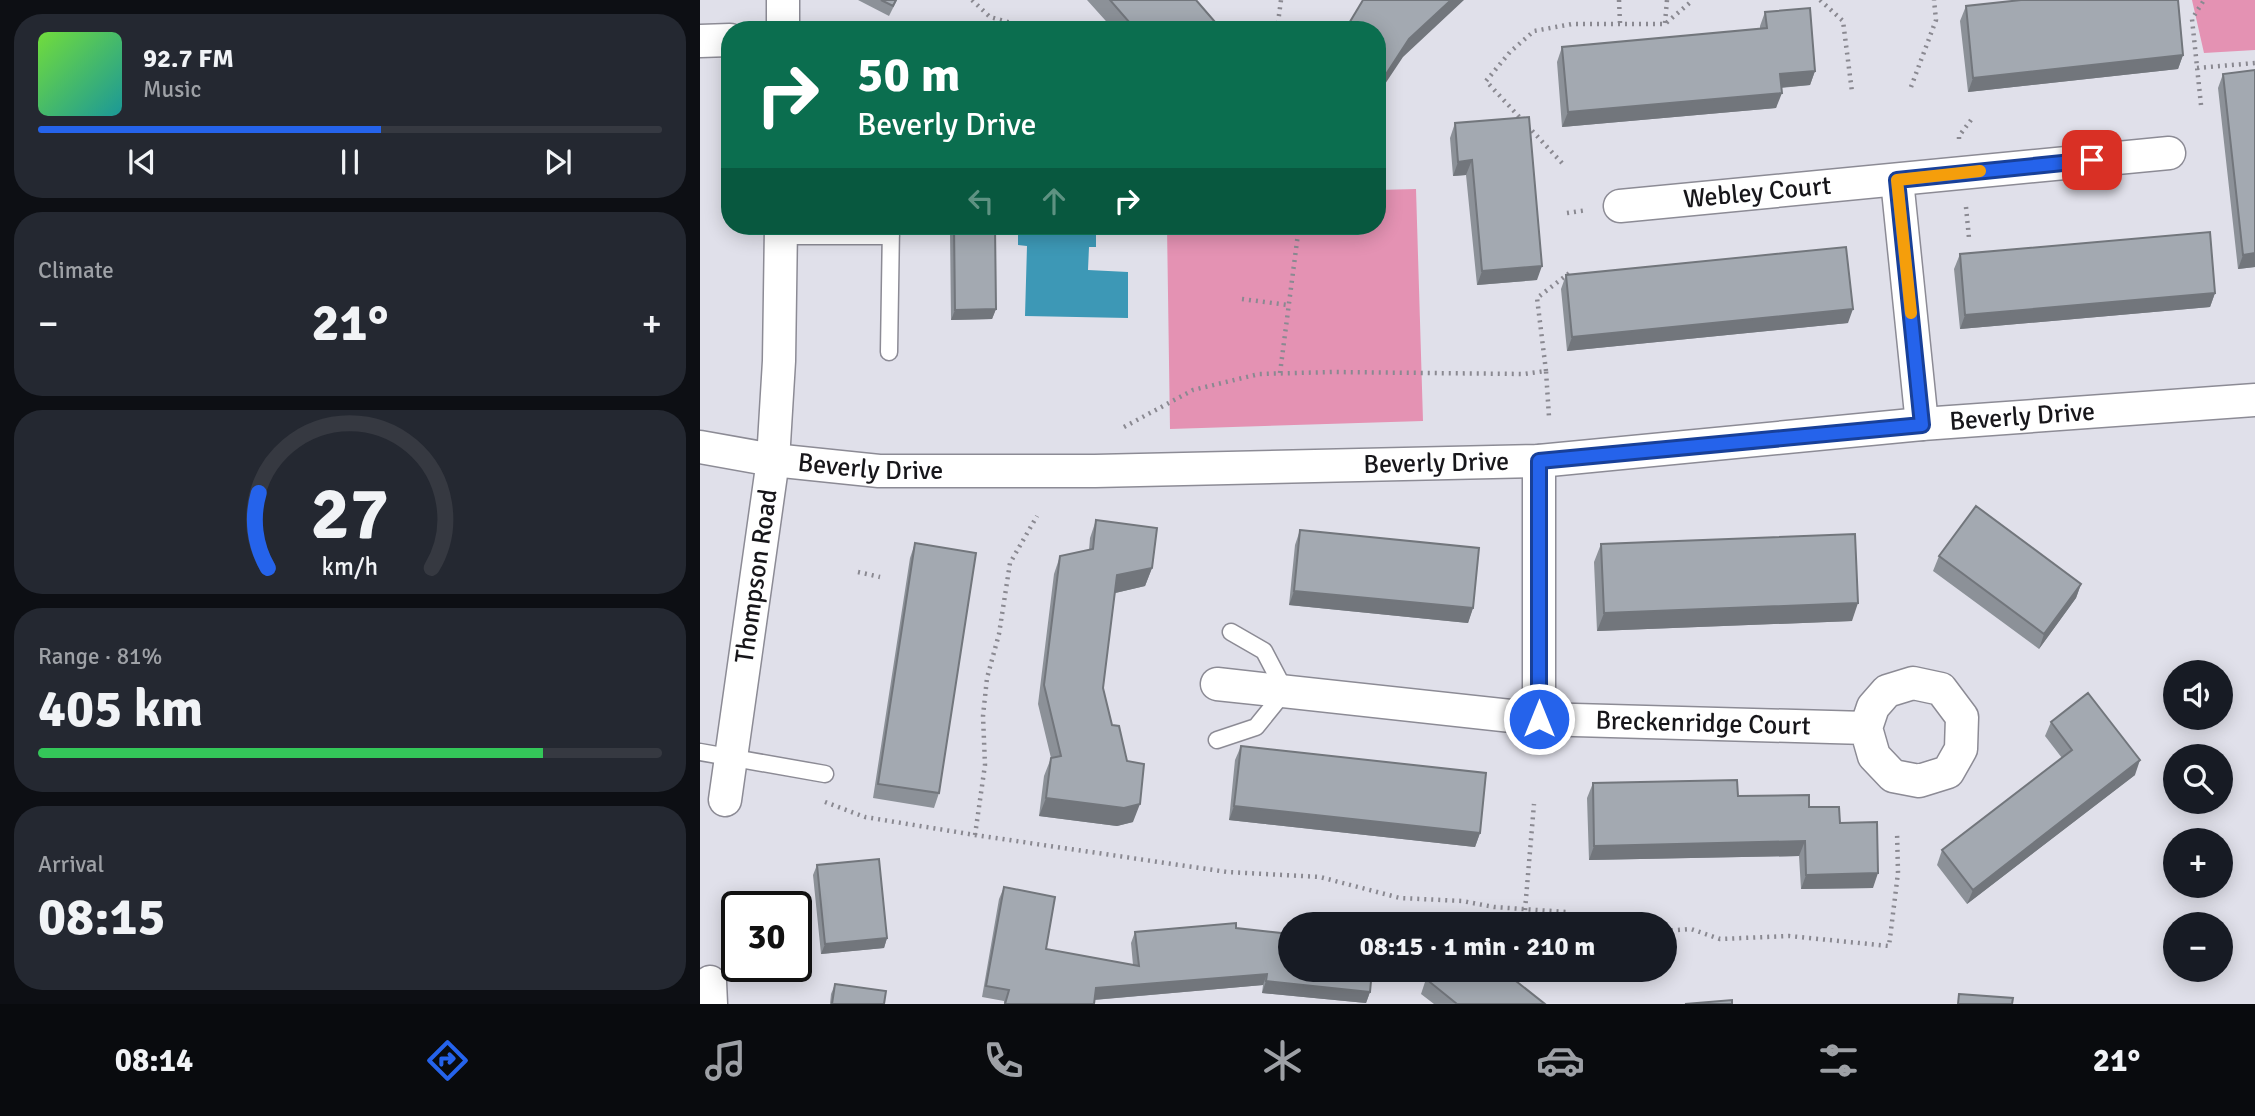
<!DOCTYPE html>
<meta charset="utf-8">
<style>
:root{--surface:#171b24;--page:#242831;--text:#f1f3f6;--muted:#9ea1a6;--line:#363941;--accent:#2563eb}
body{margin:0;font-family:Signika,sans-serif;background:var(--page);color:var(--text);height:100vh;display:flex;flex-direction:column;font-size:26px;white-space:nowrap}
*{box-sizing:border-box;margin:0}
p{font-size:23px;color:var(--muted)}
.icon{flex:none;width:38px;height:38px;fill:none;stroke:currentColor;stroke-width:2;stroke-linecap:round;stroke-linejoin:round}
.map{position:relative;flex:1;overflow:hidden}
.drawer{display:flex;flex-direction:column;gap:14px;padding:14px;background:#0d0f14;width:700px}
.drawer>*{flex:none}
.top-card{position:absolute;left:21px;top:21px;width:665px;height:214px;border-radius:28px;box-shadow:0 4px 18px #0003;background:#0b6e4f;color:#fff;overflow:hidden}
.buttons{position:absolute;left:1463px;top:660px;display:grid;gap:14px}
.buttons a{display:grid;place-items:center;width:70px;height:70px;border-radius:50%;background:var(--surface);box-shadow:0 4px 18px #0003;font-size:35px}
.speed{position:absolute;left:21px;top:891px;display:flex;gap:14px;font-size:35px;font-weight:700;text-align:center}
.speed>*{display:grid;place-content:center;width:91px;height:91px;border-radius:50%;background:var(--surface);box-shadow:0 4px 18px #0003;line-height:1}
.speed .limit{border:4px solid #111;border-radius:10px;background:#fff;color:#111}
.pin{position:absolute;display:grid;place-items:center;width:60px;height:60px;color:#fff;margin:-30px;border-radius:14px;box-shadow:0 4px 10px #0006}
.me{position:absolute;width:77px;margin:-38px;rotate:0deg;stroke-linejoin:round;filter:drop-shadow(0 0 5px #0008)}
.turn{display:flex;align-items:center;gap:24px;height:147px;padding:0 21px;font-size:32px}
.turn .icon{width:91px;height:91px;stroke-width:2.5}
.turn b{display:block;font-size:49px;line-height:60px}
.lanes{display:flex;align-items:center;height:66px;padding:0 21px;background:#0003;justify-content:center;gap:35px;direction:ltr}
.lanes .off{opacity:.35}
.big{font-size:52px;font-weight:800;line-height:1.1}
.drawer .card{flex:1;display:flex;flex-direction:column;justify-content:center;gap:10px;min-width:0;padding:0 24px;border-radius:28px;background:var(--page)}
.drawer .dial{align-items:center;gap:0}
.dial svg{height:182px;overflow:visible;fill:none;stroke:var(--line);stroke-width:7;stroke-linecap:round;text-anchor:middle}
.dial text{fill:var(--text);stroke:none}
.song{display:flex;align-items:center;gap:21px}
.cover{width:84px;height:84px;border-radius:10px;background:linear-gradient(135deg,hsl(100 70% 55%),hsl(180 70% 35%))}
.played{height:7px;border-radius:4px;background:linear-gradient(90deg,var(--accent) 55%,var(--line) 55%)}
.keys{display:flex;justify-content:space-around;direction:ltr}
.heat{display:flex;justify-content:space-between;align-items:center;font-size:38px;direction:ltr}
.charge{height:10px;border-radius:5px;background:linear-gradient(90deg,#34c759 81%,var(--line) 0)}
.trip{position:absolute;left:578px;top:912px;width:399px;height:70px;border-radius:35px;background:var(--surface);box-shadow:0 4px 18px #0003;font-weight:800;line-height:70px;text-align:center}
.tab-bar{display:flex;height:112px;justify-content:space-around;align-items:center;background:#090b0e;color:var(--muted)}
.tab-bar .icon{width:49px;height:49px}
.tab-bar .on{color:var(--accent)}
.tab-bar b{font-size:32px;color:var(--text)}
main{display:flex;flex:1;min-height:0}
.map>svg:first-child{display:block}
.green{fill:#e492b3}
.water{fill:#3d98b6}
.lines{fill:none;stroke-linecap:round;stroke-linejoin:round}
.service-casing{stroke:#8c8b95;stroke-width:19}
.minor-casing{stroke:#8c8b95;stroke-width:35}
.path{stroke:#8a8991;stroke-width:4.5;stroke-dasharray:2 5;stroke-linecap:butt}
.service{stroke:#fff;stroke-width:16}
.minor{stroke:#fff;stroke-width:32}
.wall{fill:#8c9198}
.shaded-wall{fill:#72767c}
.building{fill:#a3a9b1;stroke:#72767c;stroke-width:2}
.route-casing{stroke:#184099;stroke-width:18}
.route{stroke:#2563eb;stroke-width:12}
.slow{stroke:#f59e0b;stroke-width:12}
.labels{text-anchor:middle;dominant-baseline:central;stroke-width:7;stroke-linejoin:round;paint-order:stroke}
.street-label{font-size:26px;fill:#17161a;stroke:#e0e0ea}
</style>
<main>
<section class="drawer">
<div class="card">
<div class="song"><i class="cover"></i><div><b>92.7 FM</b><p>Music</p></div></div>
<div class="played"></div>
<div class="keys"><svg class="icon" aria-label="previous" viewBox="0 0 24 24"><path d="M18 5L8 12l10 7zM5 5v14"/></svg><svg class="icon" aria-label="pause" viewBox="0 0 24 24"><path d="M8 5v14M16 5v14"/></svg><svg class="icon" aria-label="next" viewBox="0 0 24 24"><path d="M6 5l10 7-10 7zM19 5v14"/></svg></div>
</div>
<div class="card"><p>Climate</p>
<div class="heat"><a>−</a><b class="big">21°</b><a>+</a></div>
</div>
<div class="card dial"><svg viewBox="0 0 100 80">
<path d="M14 69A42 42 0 1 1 86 69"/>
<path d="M14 69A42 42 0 0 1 10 36" stroke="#2563eb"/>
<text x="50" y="56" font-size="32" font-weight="700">27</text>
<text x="50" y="72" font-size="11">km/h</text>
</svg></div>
<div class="card"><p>Range · 81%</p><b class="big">405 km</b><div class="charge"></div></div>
<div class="card"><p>Arrival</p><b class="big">08:15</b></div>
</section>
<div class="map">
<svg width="1555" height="1004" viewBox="0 0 1555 1004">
<rect width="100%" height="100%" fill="#e0e0ea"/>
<path class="green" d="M 1492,0 L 1555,0 L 1555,50 L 1504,53 Z
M 716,189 L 723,421 L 470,429 L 467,226 L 677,226 L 677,190 Z"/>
<path class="water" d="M 318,232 L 396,234 L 396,247 L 389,247 L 388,270 L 428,272 L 428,318 L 325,316 L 327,246 L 318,245 Z"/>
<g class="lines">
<defs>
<path id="service" d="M 81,236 L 191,236
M 189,352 L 191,226
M 517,740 L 556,727 L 585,691 L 564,651 L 531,632
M 0,752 L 125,774"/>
<g id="minor">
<path d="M 83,30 L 83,0"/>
<path d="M 0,41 L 30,40"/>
<path d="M 1197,180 L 1222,424"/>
<path id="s1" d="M 920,206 L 1469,153"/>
<path id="s2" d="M 0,447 L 73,460 L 179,471 L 395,471 L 839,461 L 1222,424 L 1555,400"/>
<path id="s3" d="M 517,684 L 839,719 L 1166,728 L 1174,756 L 1193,776 L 1219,781 L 1248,772 L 1261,749 L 1262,717 L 1241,689 L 1213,683 L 1187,691 L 1173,707 L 1166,728"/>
<path d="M 839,719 L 839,461"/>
<path id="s4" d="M 25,800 L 73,460 L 79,361 L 81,226"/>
<path d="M 10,982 L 11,1004"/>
</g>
</defs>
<use href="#service" class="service-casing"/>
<use href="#minor" class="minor-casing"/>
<path class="path" d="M 272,0 L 290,17 L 336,30
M 919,0 L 920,23
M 1120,0 L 1143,21 L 1152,92
M 965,23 L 967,0
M 577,30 L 581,0
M 1497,68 L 1555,63
M 1211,87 L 1236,20 L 1234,0
M 1501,105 L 1492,19 L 1504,0
M 1259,139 L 1259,136 L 1271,120
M 862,163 L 786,81 L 810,52 L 834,31 L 872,24 L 965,24 L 993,0
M 1266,207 L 1269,238
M 867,213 L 887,210
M 542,299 L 588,305
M 846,371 L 837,298 L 872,271
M 580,373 L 599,226
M 424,427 L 493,390 L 559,374 L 632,372 L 824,374 L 846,371 L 849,417
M 158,572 L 180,577
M 125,802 L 165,817 L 275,835 L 527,872 L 620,877 L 700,898 L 762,901 L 794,907 L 866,912 L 888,923 L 898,924
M 275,835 L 285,765 L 283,716 L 287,678 L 299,634 L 310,563 L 337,516
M 825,910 L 834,804
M 964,931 L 991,929 L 1020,939 L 1089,936 L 1189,946 L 1198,873 L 1197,831"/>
<use href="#service" class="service"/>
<use href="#minor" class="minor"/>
</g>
<path class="wall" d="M 158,0 L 197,0 L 189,16 Z
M 387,0 L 496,0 L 522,30 L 414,30 Z
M 1266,6 L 1483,55 L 1478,69 L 1268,92 L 1260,21 Z
M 1065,12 L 1115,71 L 1110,85 L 1081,88 L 1076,108 L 862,127 L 857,62 L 862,47 L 1060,29 L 1060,26 Z
M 1523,74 L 1555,267 L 1538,269 L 1518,88 Z
M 755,123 L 837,280 L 777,285 L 766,175 L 753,176 L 750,138 Z
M 252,226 L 295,226 L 296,309 L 292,319 L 251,320 L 250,230 Z
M 1260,254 L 1515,293 L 1510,307 L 1260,329 L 1254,269 Z
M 866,275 L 1148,323 L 867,351 L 861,289 Z
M 396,520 L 452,568 L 445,586 L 415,593 L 403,688 L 433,822 L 417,826 L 339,816 L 344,776 L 351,758 L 338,704 L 354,574 L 360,556 L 389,550 L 390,538 Z
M 600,530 L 773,608 L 768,623 L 589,605 L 595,545 Z
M 215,543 L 239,793 L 234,808 L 173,798 L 210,558 Z
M 901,544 L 1152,621 L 897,631 L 894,562 Z
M 1239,556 L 1381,584 L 1376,598 L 1339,649 L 1233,571 Z
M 1351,722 L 1435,775 L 1267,904 L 1237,865 L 1242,850 L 1362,758 L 1345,736 Z
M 541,746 L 780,833 L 775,847 L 529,820 L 535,760 Z
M 893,783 L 1038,796 L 1109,807 L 1173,888 L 1101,889 L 1099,856 L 889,860 L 887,798 Z
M 117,865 L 187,938 L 184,948 L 121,954 L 113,875 Z
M 304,887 L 346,949 L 433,965 L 431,943 L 435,932 L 536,928 L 670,992 L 666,1003 L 562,993 L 563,985 L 394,1000 L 394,1004 L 304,1004 L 304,1001 L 282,997 L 299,899 Z
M 726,979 L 845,1004 L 734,1004 L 721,994 Z
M 135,984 L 184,1004 L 130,1004 L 131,994 Z"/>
<path class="shaded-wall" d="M 751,0 L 764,0 L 703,57 L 677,96 L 677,88 L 709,39 Z
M 1483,55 L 1478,69 L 1268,92 L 1273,78 Z
M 1115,71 L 1110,85 L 1075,88 L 1080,74 Z
M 1082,93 L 1076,108 L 862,127 L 868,112 Z
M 772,160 L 766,175 L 753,176 L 758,162 Z
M 1555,253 L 1555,267 L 1538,269 L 1543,255 Z
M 842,266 L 837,280 L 777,285 L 782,271 Z
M 1515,293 L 1510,307 L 1260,329 L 1265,315 Z
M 296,309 L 292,319 L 251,320 L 255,310 Z
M 1153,309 L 1148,323 L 867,351 L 872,337 Z
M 452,568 L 445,586 L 411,594 L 417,575 Z
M 1381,584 L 1376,598 L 1339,649 L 1344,634 Z
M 594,591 L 773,608 L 768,623 L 589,605 Z
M 1158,603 L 1152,621 L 897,631 L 904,613 Z
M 1440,760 L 1435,775 L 1267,904 L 1273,890 Z
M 346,798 L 440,804 L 433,822 L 417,826 L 339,816 Z
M 534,806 L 780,833 L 775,847 L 529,820 Z
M 1105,841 L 1099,856 L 889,860 L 894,846 Z
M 1178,873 L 1173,888 L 1101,889 L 1106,875 Z
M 187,938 L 184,948 L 121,954 L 125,944 Z
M 567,974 L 563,985 L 392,1000 L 396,988 Z
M 566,981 L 670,992 L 666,1003 L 562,993 Z"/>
<path class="building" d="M 181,0 L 196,0 L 193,6 Z
M 410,0 L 496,0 L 522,30 L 436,30 Z
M 663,0 L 751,0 L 709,39 L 677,88 L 677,30 L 645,30 Z
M 1321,0 L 1478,0 L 1483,55 L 1273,78 L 1266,6 Z
M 1110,8 L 1115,71 L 1080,74 L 1082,93 L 868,112 L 862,47 L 1067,28 L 1065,12 Z
M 1555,70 L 1555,253 L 1543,255 L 1523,74 Z
M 829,117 L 842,266 L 782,271 L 772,160 L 758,162 L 755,123 Z
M 254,226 L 295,226 L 296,309 L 255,310 Z
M 1510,232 L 1515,293 L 1265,315 L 1260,254 Z
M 1146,247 L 1153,309 L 872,337 L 866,275 Z
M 1276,506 L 1381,584 L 1344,634 L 1239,556 Z
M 396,520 L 457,528 L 452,568 L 417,575 L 403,688 L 412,725 L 419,726 L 427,761 L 444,764 L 440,804 L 424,808 L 346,798 L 351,758 L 361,756 L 344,685 L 360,556 L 393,549 Z
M 600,530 L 779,548 L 773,608 L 594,591 Z
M 1155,534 L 1158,603 L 904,613 L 901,544 Z
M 215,543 L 276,553 L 239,793 L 178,784 Z
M 1388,693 L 1440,760 L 1273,890 L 1242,850 L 1372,750 L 1351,722 Z
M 541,746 L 786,773 L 780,833 L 534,806 Z
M 1037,780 L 1038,796 L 1109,795 L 1109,807 L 1139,807 L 1140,823 L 1177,822 L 1178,873 L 1106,875 L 1105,841 L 894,846 L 893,783 Z
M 179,859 L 187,938 L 125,944 L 117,865 Z
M 304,887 L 355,897 L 346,949 L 439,966 L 435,932 L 536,923 L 536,928 L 590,934 L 590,970 L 672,970 L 670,992 L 566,981 L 567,974 L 396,988 L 394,1004 L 305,1004 L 309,990 L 286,986 Z
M 734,970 L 802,970 L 845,1004 L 757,1004 L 726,979 Z
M 135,984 L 186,991 L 184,1004 L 132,1004 Z
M 1259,994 L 1313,998 L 1312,1004 L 1258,1004 Z
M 1032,1000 L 1032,1004 L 985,1004 Z"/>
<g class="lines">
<defs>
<path id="route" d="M 839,719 L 839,461 L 1222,425 L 1197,180 L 1392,160"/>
</defs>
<use href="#route" class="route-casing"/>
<use href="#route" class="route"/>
<path class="slow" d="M 1211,313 L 1197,180 L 1280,171"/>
</g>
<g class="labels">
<g class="street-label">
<text stroke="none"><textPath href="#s1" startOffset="138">Webley Court</textPath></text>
<text stroke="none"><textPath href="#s2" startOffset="1326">Beverly Drive</textPath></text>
<text stroke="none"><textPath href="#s2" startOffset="738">Beverly Drive</textPath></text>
<text stroke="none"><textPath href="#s2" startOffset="172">Beverly Drive</textPath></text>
<text stroke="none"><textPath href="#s4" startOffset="226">Thompson Road</textPath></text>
<text stroke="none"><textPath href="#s3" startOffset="488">Breckenridge Court</textPath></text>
</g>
</g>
</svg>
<div class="buttons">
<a><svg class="icon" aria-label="sound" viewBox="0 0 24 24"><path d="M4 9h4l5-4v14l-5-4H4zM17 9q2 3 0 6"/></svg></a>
<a><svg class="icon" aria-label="search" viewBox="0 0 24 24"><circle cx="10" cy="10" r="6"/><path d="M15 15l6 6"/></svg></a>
<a>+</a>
<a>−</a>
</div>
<div class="speed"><div class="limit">30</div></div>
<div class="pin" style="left:1392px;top:160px;background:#d93025"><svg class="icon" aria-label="arrive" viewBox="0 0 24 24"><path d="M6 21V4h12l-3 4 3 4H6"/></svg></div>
<svg class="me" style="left:839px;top:719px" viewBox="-20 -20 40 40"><circle r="17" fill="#2563eb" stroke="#fff" stroke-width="3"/><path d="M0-11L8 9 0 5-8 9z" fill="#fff"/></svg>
<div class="trip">08:15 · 1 min · 210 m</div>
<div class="top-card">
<div class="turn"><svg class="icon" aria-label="right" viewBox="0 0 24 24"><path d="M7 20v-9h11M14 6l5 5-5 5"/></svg><div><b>50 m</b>Beverly Drive</div></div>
<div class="lanes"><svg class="icon off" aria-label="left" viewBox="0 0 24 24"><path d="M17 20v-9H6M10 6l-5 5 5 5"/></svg><svg class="icon off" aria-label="ahead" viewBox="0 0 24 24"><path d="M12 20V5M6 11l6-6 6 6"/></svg><svg class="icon" aria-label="right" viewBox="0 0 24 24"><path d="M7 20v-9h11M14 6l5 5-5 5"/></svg></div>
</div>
</div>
</main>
<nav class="tab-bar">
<b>08:14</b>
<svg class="icon on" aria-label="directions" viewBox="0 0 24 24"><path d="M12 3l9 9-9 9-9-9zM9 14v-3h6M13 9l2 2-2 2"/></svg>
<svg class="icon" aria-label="music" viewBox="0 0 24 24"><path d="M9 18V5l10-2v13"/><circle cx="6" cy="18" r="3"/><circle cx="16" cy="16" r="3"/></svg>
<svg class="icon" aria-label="phone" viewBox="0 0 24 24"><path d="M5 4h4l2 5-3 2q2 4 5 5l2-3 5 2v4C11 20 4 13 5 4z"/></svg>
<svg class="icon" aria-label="climate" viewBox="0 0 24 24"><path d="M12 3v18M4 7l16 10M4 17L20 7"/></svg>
<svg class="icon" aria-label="car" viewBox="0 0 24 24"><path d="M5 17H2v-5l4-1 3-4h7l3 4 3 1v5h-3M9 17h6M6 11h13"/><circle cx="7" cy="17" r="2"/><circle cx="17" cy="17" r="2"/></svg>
<svg class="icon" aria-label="filters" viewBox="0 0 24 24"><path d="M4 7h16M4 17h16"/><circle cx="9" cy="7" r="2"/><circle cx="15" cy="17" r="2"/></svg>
<b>21°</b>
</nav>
